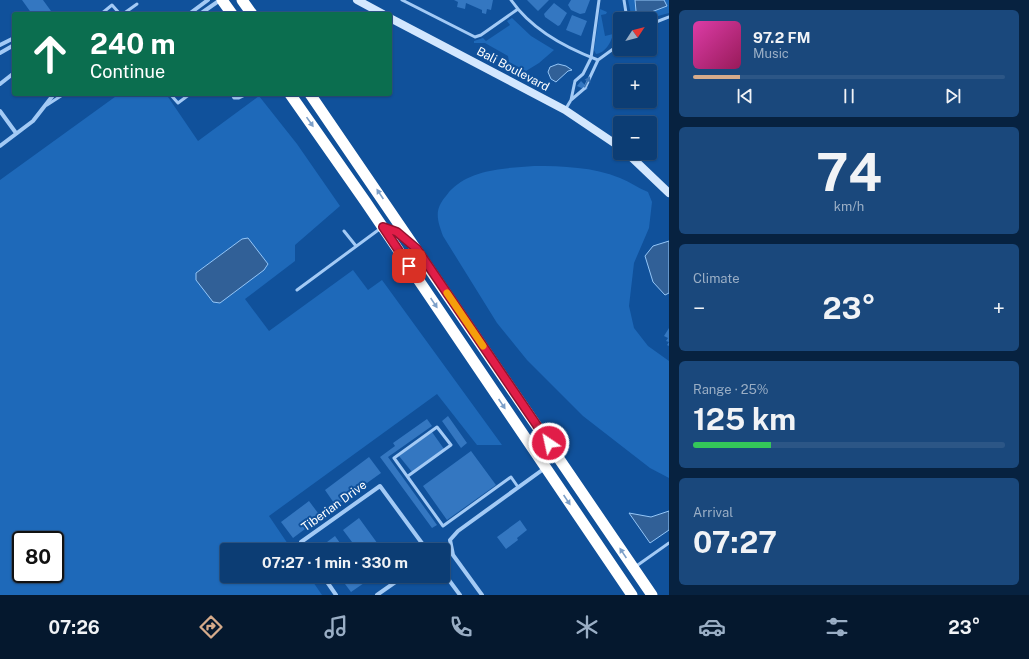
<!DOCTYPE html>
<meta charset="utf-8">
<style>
:root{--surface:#0c3d74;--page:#1a487c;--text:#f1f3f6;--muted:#9aaec5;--line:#2c5686;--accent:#d6ab8b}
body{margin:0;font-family:"Public Sans",sans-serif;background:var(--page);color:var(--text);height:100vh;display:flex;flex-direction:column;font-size:15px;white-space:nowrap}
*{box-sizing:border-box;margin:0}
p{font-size:13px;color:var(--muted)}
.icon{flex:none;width:22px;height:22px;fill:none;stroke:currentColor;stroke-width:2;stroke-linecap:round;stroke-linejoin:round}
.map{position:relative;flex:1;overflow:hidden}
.panel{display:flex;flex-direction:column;gap:10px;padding:10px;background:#072240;width:360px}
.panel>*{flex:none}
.top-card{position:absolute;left:12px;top:12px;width:380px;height:84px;border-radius:4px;box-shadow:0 1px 3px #0004,0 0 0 1px var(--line);background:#0b6e4f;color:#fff;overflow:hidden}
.needle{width:26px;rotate:54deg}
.buttons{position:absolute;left:613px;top:12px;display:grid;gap:8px}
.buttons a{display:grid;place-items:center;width:44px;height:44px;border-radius:4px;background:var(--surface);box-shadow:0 1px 3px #0004,0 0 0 1px var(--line);font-size:20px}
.speed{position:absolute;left:12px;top:531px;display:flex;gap:8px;font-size:20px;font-weight:700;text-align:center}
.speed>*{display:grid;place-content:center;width:52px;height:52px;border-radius:50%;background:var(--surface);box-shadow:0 1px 3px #0004,0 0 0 1px var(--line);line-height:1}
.speed .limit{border:2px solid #111;border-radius:6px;background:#fff;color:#111}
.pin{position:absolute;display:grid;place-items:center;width:34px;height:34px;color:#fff;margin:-17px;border-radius:8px;box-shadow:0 2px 6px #0006}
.me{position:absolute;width:44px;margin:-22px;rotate:326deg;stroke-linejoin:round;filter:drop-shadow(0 0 3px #0008)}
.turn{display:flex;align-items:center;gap:14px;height:84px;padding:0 12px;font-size:18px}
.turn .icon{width:52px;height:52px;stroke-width:2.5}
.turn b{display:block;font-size:28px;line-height:34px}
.big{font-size:30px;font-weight:700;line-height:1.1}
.panel .card{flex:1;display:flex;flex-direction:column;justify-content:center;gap:6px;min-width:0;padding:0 14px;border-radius:6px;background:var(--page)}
.panel .dial{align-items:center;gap:0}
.dial b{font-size:52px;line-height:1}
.song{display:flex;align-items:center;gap:12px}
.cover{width:48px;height:48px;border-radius:6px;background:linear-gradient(135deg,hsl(320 70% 55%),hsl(330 70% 35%))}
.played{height:4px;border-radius:2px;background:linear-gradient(90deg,var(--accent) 15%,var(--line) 15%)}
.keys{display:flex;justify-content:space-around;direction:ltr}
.heat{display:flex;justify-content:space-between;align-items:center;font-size:22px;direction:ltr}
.charge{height:6px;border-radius:3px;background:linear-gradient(90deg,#34c759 25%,var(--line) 0)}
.trip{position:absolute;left:220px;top:543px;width:230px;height:40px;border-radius:4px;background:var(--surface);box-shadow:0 1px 3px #0004,0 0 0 1px var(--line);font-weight:700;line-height:40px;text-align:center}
.tab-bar{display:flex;height:64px;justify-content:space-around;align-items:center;background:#05182e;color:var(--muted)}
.tab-bar .icon{width:28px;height:28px}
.tab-bar .current{color:var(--accent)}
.tab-bar b{font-size:18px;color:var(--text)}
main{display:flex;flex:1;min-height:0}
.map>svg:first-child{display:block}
.green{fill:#1e69b9;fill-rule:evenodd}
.water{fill:#316097;stroke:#94c6f8}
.building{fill:#3477c1}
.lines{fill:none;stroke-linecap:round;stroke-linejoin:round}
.lane{stroke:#a3caf5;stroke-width:3}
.street{stroke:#a3caf5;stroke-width:4}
.secondary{stroke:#d3e7fe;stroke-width:8}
.highway{stroke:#fff;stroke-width:11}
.oneway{fill:#3c75b6}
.oneway2{fill:#7c9fc8}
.route-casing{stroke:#92132f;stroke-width:10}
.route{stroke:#e11d48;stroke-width:7}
.slow{stroke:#f59e0b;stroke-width:7}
.labels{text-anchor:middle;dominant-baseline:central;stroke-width:4;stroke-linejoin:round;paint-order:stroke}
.street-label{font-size:12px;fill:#fff;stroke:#10519b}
</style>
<main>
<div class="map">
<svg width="669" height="595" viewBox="0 0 669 595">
<rect width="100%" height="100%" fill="#10519b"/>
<path class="green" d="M 628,0 L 669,0 L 669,13 L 647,19 L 632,19 Z
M 600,9 L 607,12 L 606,14 L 601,15 L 605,36 L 613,34 C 611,43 605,53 596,54 L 594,50 Z
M 512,18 L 531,36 L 554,50 L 539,63 L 526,71 L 509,62 L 508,56 L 485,43 L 474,43 L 474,41 L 483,38 L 486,41 L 510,25 L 507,21 Z
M 119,94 L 166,94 L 198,141 L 259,96 L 297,144 L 340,206 L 295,245 L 295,261 L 245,299 L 269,331 L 353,270 L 368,290 L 382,280 L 502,445 L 477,445 L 437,394 L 269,516 L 292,550 L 227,550 L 227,576 L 309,576 L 322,595 L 0,595 L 0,180 ZM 21,540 L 55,540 L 55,574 L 21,574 Z
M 534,166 C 563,166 593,167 620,178 C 630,182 638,188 648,192 L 652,202 L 649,228 L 634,263 L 629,306 L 634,328 L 648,346 L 669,361 L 669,478 L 650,468 L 583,416 L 527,360 L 497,323 L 443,236 C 437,219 434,210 446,196 C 448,194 449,191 452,189 C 472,169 507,168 534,166 Z"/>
<path class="water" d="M 635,0 L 664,0 L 667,6 L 641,16 L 636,11 Z
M 558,64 L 566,66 L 572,70 L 568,71 L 556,82 L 551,79 L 548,72 L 550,67 Z
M 248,238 L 268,264 L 264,270 L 220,303 L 213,302 L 196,280 L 196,273 L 242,239 Z
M 669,241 L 669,293 L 665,295 L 653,282 L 645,256 L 653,246 Z
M 669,511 L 669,530 L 650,543 L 629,513 L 651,517 Z"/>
<path class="building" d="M 22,0 L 43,0 L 51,11 L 48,14 L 32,14 Z
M 454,0 L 493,0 L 491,10 L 487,9 L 486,14 L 482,13 L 482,10 L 466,3 L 465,9 L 457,7 L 458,2 Z
M 527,0 L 549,0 L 538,11 Z
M 571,0 L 590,0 L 585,13 L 580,14 L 571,10 L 568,5 Z
M 554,3 L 567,13 L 560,25 L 558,26 L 545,17 L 544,14 Z
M 572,15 L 587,21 L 581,36 L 566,30 Z
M 581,81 L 588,88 L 586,90 L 577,86 Z
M 669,328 L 669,346 L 667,345 L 669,342 L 666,341 L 668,338 L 664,336 Z
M 448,416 L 467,443 L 461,448 L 442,421 Z
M 427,419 L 432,426 L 388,457 L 437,525 L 432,528 L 380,457 L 395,446 L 393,443 Z
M 432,432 L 444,449 L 412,472 L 399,456 Z
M 471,451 L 496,485 L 447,520 L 423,486 Z
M 369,457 L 381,473 L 360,488 L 358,486 L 355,488 L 357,490 L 336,506 L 325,490 Z
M 309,501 L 321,517 L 293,538 L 281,522 Z
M 359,518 L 375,540 L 382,550 L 358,550 L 343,530 Z
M 520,520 L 527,530 L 517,538 L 518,540 L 506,549 L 497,537 Z
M 335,536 L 345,550 L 321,550 L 319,548 Z
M 339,576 L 363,576 L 367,581 L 351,592 Z"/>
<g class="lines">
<path class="lane" d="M 402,0 L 475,37 L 481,35 L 518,9
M 511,0 C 531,29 566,48 598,60
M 624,0 L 627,19
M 101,14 L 112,5 L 120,14
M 123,14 L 137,4
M 650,28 L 656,22 L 669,17
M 170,94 L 178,103 L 190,94
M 232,94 L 234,98 L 239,98 L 247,94
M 571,100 L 575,81 L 583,74 L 591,58 L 599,0
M 47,105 L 64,94
M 565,110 L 571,100 L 585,88 L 598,60 L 620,44
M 344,231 L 356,246
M 297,290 L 381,228
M 408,476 L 451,445 L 437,427 L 394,458 L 443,526 L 511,477 L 518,487
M 635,567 L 669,543"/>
<path class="street" d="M 189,14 L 208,0
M 200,14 L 220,0
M 0,45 L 14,38
M 0,53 L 14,45
M 0,84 L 14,73
M 0,111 L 16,133
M 0,146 L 33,121 L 54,94
M 306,550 L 301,542 L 380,486 L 427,550
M 443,572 L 460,595
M 323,576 L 336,595
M 377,595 L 404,576
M 482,595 L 453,555 L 450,540 L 458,531 L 545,468"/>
<path class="secondary" d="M 357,0 L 383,14
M 390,18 L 565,110 L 620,147
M 627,153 L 669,193"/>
<path class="highway" d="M 222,0 L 232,14
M 242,0 L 252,14
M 290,94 L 365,201 L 632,595
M 310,94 L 652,595"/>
</g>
<defs><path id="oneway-solid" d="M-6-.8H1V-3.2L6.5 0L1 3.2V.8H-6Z"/></defs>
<use class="oneway" href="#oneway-solid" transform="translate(587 82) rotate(-63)"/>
<g class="oneway2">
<use href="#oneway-solid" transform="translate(310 122) rotate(55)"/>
<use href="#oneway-solid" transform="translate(380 194) rotate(-124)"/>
<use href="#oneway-solid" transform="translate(434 303) rotate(56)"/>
<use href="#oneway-solid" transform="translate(502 404) rotate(56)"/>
<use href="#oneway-solid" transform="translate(567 500) rotate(56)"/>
<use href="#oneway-solid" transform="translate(623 553) rotate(-124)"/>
</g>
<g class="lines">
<defs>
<path id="route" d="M 409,266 L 383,227 L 397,232 L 417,249 L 549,443"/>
</defs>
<use href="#route" class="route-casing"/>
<use href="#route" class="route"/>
<path class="slow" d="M 447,293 L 483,346"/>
</g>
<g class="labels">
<g class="street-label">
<text transform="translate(513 69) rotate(28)">Bali Boulevard</text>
<text transform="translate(334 506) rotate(-36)">Tiberian Drive</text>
</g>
</g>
</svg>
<div class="buttons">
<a><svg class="needle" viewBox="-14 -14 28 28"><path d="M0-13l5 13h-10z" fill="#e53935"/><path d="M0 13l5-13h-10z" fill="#9aaec5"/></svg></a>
<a>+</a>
<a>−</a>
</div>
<div class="speed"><div class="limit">80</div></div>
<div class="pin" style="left:409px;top:266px;background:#d93025"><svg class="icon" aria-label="arrive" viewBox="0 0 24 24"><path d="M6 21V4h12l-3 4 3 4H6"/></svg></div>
<svg class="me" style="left:549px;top:443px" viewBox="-20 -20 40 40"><circle r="17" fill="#e11d48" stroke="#fff" stroke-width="3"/><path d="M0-11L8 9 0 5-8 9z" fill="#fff"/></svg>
<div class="trip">07:27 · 1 min · 330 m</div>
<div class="top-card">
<div class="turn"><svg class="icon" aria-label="ahead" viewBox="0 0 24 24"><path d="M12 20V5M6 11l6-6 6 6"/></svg><div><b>240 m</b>Continue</div></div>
</div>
</div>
<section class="panel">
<div class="card">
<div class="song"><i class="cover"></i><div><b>97.2 FM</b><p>Music</p></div></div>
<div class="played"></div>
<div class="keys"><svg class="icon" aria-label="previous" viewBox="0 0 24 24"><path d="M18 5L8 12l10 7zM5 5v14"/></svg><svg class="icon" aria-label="pause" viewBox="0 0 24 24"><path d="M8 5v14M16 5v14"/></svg><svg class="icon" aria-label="next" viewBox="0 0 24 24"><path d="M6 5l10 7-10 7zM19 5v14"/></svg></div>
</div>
<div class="card dial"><b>74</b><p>km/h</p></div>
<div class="card"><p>Climate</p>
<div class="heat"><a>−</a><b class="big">23°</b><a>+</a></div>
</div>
<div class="card"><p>Range · 25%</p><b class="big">125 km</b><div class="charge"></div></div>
<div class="card"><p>Arrival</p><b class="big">07:27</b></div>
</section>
</main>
<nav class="tab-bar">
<b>07:26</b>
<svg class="icon current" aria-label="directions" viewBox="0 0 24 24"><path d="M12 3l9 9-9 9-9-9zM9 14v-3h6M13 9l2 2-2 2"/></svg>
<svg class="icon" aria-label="music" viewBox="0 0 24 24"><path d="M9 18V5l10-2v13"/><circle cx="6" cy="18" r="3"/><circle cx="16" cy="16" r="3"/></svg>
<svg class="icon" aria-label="phone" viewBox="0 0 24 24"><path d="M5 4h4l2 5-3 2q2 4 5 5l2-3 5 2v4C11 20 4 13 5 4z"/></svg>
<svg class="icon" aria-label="climate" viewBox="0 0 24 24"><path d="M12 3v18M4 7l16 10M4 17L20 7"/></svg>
<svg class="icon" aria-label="car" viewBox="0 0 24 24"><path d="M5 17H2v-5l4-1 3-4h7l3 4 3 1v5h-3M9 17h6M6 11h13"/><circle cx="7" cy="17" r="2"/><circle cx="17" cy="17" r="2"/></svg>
<svg class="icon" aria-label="filters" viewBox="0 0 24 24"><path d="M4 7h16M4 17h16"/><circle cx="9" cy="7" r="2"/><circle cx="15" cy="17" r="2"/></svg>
<b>23°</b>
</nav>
